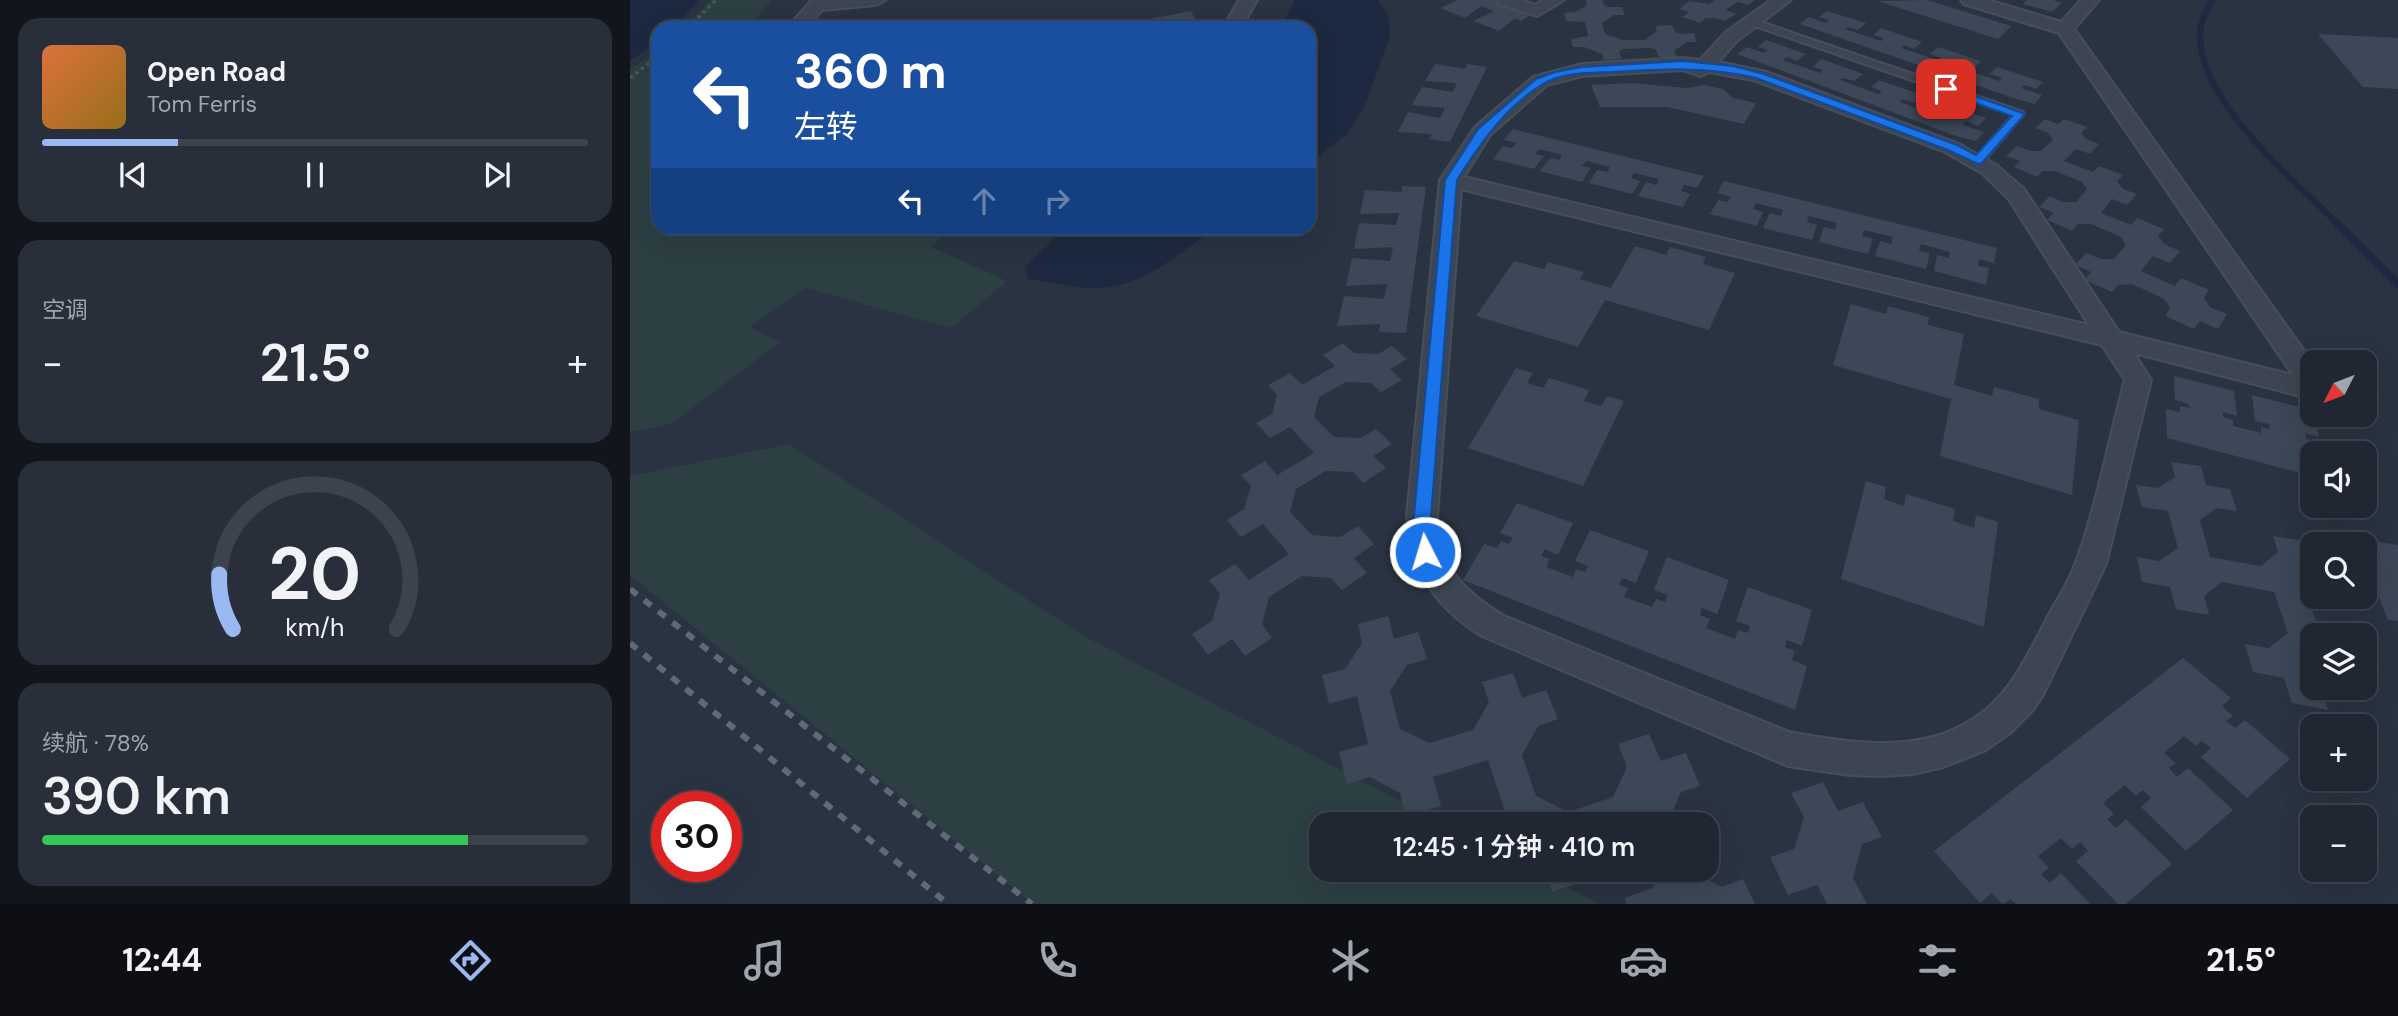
<!DOCTYPE html>
<html lang="zh">
<meta charset="utf-8">
<style>
:root{--surface:#202632;--page:#282e3a;--text:#f1f3f6;--muted:#a2a5ac;--line:#3d434d;--accent:#9ab8f1}
body{margin:0;font-family:"DM Sans","Noto Sans SC",sans-serif;background:var(--page);color:var(--text);height:100vh;display:flex;flex-direction:column;font-size:26px;white-space:nowrap}
*{box-sizing:border-box;margin:0}
p{font-size:23px;color:var(--muted)}
.icon{flex:none;width:38px;height:38px;fill:none;stroke:currentColor;stroke-width:2;stroke-linecap:round;stroke-linejoin:round}
.map{position:relative;flex:1;overflow:hidden}
.drawer{display:flex;flex-direction:column;gap:18px;padding:18px;background:#12151c;width:630px}
.drawer>*{flex:none}
.guide{position:absolute;left:21px;top:21px;width:665px;height:214px;border-radius:21px;box-shadow:0 7px 28px #0002,0 0 0 2px var(--line);background:#1a4fa0;color:#fff;overflow:hidden}
.needle{width:46px;rotate:228deg}
.fabs{position:absolute;left:1670px;top:350px;display:grid;gap:14px}
.fabs a{display:grid;place-items:center;width:77px;height:77px;border-radius:14px;background:var(--surface);box-shadow:0 7px 28px #0002,0 0 0 2px var(--line);font-size:35px}
.speed{position:absolute;left:21px;top:791px;display:flex;gap:14px;font-size:35px;font-weight:700;text-align:center}
.speed>*{display:grid;place-content:center;width:91px;height:91px;border-radius:50%;background:var(--surface);box-shadow:0 7px 28px #0002,0 0 0 2px var(--line);line-height:1}
.speed .limit{border:10px solid #d22;background:#fff;color:#111}
.pin{position:absolute;display:grid;place-items:center;width:60px;height:60px;color:#fff;margin:-30px;border-radius:14px;box-shadow:0 4px 10px #0006}
.me{position:absolute;width:77px;margin:-38px;rotate:355deg;stroke-linejoin:round;filter:drop-shadow(0 0 5px #0008)}
.turn{display:flex;align-items:center;gap:24px;height:147px;padding:0 28px;font-size:32px}
.turn .icon{width:91px;height:91px;stroke-width:2.5}
.turn b{display:block;font-size:49px;line-height:60px}
.lanes{display:flex;align-items:center;height:66px;padding:0 28px;background:#0003;justify-content:center;gap:35px;direction:ltr}
.lanes .off{opacity:.35}
.big{font-size:52px;font-weight:600;line-height:1.1}
.drawer .tile{flex:1;display:flex;flex-direction:column;justify-content:center;gap:10px;min-width:0;padding:0 24px;border-radius:21px;background:var(--page)}
.drawer .dial{align-items:center;gap:0}
.dial svg{height:182px;overflow:visible;fill:none;stroke:var(--line);stroke-width:7;stroke-linecap:round;text-anchor:middle}
.dial text{fill:var(--text);stroke:none}
.song{display:flex;align-items:center;gap:21px}
.cover{width:84px;height:84px;border-radius:10px;background:linear-gradient(135deg,hsl(20 70% 55%),hsl(40 70% 35%))}
.played{height:7px;border-radius:4px;background:linear-gradient(90deg,var(--accent) 25%,var(--line) 25%)}
.keys{display:flex;justify-content:space-around;direction:ltr}
.heat{display:flex;justify-content:space-between;align-items:center;font-size:38px;direction:ltr}
.charge{height:10px;border-radius:5px;background:linear-gradient(90deg,#34c759 78%,var(--line) 0)}
.trip{position:absolute;left:679px;top:812px;width:410px;height:70px;border-radius:21px;background:var(--surface);box-shadow:0 7px 28px #0002,0 0 0 2px var(--line);font-weight:600;line-height:70px;text-align:center}
.tab-bar{display:flex;height:112px;justify-content:space-around;align-items:center;background:#0d0f14;color:var(--muted)}
.tab-bar .icon{width:49px;height:49px}
.tab-bar .active{color:var(--accent)}
.tab-bar b{font-size:32px;color:var(--text)}
main{display:flex;flex:1;min-height:0}
.map>svg:first-child{display:block}
.green{fill:#2c3f43}
.water{fill:#1d2940}
.lines{fill:none;stroke-linecap:round;stroke-linejoin:round}
.stream-far1{stroke:#1d2940;stroke-width:6}
.stream{stroke:#1d2940;stroke-width:8}
.building{fill:#3c4757}
.lane-casing{stroke:#474e5b;stroke-width:4}
.street-casing{stroke:#474e5b;stroke-width:4}
.path{stroke:#45585b;stroke-width:3.5;stroke-dasharray:3.5 3.5;stroke-linecap:butt}
.lane{fill:#3e4552;fill-rule:evenodd}
.street{fill:#3e4552;fill-rule:evenodd}
.rail{stroke:#606978;stroke-width:6;stroke-dasharray:9 9;stroke-linecap:butt}
.route{fill:#1a73e8;stroke:#114b97;stroke-width:2}
</style>
<main>
<section class="drawer">
<div class="tile">
<div class="song"><i class="cover"></i><div><b>Open Road</b><p>Tom Ferris</p></div></div>
<div class="played"></div>
<div class="keys"><svg class="icon" aria-label="previous" viewBox="0 0 24 24"><path d="M18 5L8 12l10 7zM5 5v14"/></svg><svg class="icon" aria-label="pause" viewBox="0 0 24 24"><path d="M8 5v14M16 5v14"/></svg><svg class="icon" aria-label="next" viewBox="0 0 24 24"><path d="M6 5l10 7-10 7zM19 5v14"/></svg></div>
</div>
<div class="tile"><p>空调</p>
<div class="heat"><a>−</a><b class="big">21.5°</b><a>+</a></div>
</div>
<div class="tile dial"><svg viewBox="0 0 100 80">
<path d="M14 69A42 42 0 1 1 86 69"/>
<path d="M14 69A42 42 0 0 1 8 45" stroke="#9ab8f1"/>
<text x="50" y="56" font-size="32" font-weight="700">20</text>
<text x="50" y="72" font-size="11">km/h</text>
</svg></div>
<div class="tile"><p>续航 · 78%</p><b class="big">390 km</b><div class="charge"></div></div>
</section>
<div class="map">
<svg width="1768" height="904" viewBox="0 0 1768 904">
<rect width="100%" height="100%" fill="#2a3342"/>
<path class="green" d="M 80,0 L 142,0 L 119,28 L 55,28 Z
M 28,50 L 28,228 L 322,228 L 301,247 L 377,281 L 321,328 L 175,288 L 120,327 L 150,342 L 41,424 L 0,432 L 0,70 Z
M 159,444 L 452,635 L 815,824 L 691,824 L 691,870 L 903,870 L 969,904 L 403,904 L 0,575 L 0,476 Z"/>
<path class="water" d="M 0,0 L 69,0 L 43,28 L 28,28 L 28,41 L 0,61 Z
M 665,0 L 748,0 L 759,16 L 760,36 L 735,105 L 717,134 L 679,163 L 679,28 L 651,28 Z
M 435,228 L 586,228 C 552,251 516,284 473,288 C 450,290 422,282 398,279 L 395,267 Z"/>
<g class="lines">
<path class="stream-far1" d="M 1582,0 C 1576,11 1570,22 1570,35 C 1569,102 1664,180 1708,224"/>
<path class="stream" d="M 1707,223 L 1768,284"/>
</g>
<path class="building" d="M 828,0 L 866,0 L 903,13 L 891,21 L 885,18 L 869,31 L 843,21 L 864,11 L 851,6 L 835,18 L 810,8 Z
M 956,0 L 972,0 L 974,5 L 979,7 L 992,7 L 995,15 L 984,15 L 972,23 L 975,34 L 993,40 L 1015,40 L 1027,31 L 1025,26 L 1042,25 L 1045,32 L 1050,34 L 1064,33 L 1067,42 L 1057,42 L 1044,51 L 1047,57 L 1029,57 L 1026,50 L 1021,48 L 993,49 L 989,52 L 992,59 L 974,60 L 972,54 L 954,47 L 943,47 L 941,39 L 958,36 L 955,22 L 936,21 L 934,13 L 945,12 L 957,5 Z
M 1085,0 L 1125,0 L 1118,5 L 1108,2 L 1095,10 L 1106,14 L 1095,21 L 1085,18 L 1076,18 L 1070,23 L 1052,17 L 1059,12 L 1049,9 L 1059,1 L 1079,4 Z
M 1297,0 L 1381,26 L 1368,39 L 1247,1 Z
M 1397,0 L 1423,0 L 1432,3 L 1422,12 L 1393,4 Z
M 561,11 L 569,28 L 502,28 L 500,23 Z
M 1197,11 L 1236,23 L 1228,30 L 1218,27 L 1215,29 L 1251,41 L 1254,38 L 1243,35 L 1251,28 L 1292,42 L 1284,49 L 1274,45 L 1271,48 L 1308,60 L 1311,58 L 1300,54 L 1308,47 L 1351,61 L 1344,69 L 1332,65 L 1330,68 L 1369,81 L 1372,78 L 1360,74 L 1367,67 L 1413,82 L 1406,89 L 1394,85 L 1391,88 L 1412,95 L 1405,104 L 1386,99 L 1170,24 L 1179,17 L 1196,23 L 1199,20 L 1189,17 Z
M 1688,34 L 1768,38 L 1768,89 L 1733,87 Z
M 1136,40 L 1176,54 L 1167,61 L 1157,57 L 1153,60 L 1190,73 L 1193,70 L 1183,67 L 1191,59 L 1233,74 L 1224,81 L 1213,78 L 1210,80 L 1248,94 L 1252,91 L 1241,87 L 1249,80 L 1292,95 L 1284,103 L 1273,99 L 1270,102 L 1310,117 L 1314,113 L 1302,109 L 1310,101 L 1356,118 L 1348,126 L 1336,121 L 1333,125 L 1354,132 L 1346,141 L 1326,136 L 1107,54 L 1117,47 L 1134,53 L 1138,50 L 1128,47 Z
M 805,64 L 835,69 L 837,64 L 857,67 L 820,142 L 799,139 L 802,134 L 768,132 L 778,112 L 810,118 L 815,108 L 782,105 L 792,87 L 823,92 L 827,83 L 795,81 Z
M 1001,83 L 1057,88 L 1074,85 L 1093,89 L 1103,98 L 1126,103 L 1114,124 L 1037,107 L 970,107 L 961,85 Z
M 1415,119 L 1428,124 L 1434,119 L 1457,127 L 1451,133 L 1456,139 L 1469,144 L 1460,154 L 1446,149 L 1434,161 L 1463,172 L 1469,166 L 1493,175 L 1487,181 L 1493,189 L 1507,194 L 1497,205 L 1482,199 L 1471,213 L 1501,225 L 1507,218 L 1534,229 L 1528,236 L 1534,244 L 1550,251 L 1540,263 L 1523,256 L 1511,271 L 1545,286 L 1551,278 L 1579,290 L 1574,298 L 1580,307 L 1597,314 L 1588,329 L 1570,321 L 1564,329 L 1535,316 L 1540,308 L 1534,299 L 1502,284 L 1488,285 L 1482,292 L 1455,280 L 1461,272 L 1445,265 L 1456,253 L 1471,259 L 1484,259 L 1496,245 L 1491,237 L 1461,224 L 1448,224 L 1442,231 L 1417,220 L 1424,213 L 1409,207 L 1420,196 L 1433,202 L 1446,202 L 1457,189 L 1452,182 L 1425,171 L 1413,171 L 1407,177 L 1384,167 L 1390,161 L 1376,156 L 1387,146 L 1400,151 L 1411,151 L 1423,140 L 1418,133 L 1405,128 Z
M 883,129 L 1074,176 L 1067,188 L 1054,185 L 1051,191 L 1060,194 L 1053,207 L 1008,196 L 1016,182 L 1026,185 L 1029,179 L 1004,173 L 1001,178 L 1010,181 L 1002,194 L 959,183 L 967,170 L 977,172 L 980,167 L 956,161 L 952,166 L 961,168 L 952,182 L 910,171 L 920,158 L 929,160 L 932,155 L 909,149 L 905,154 L 914,156 L 904,169 L 863,159 L 873,146 L 882,148 L 886,143 L 874,140 Z
M 1094,181 L 1367,248 L 1364,263 L 1349,259 L 1348,266 L 1359,268 L 1356,285 L 1304,271 L 1307,255 L 1319,258 L 1320,252 L 1291,244 L 1289,251 L 1300,253 L 1296,269 L 1245,256 L 1250,241 L 1261,244 L 1263,237 L 1234,230 L 1232,236 L 1243,239 L 1238,254 L 1189,242 L 1194,227 L 1205,230 L 1207,223 L 1179,216 L 1177,222 L 1187,225 L 1182,240 L 1133,228 L 1140,213 L 1151,216 L 1153,210 L 1126,203 L 1123,209 L 1133,212 L 1127,226 L 1080,214 L 1088,200 L 1097,202 L 1101,197 L 1087,193 Z
M 772,186 L 796,187 L 776,333 L 749,332 L 750,324 L 707,326 L 714,296 L 754,299 L 757,284 L 716,286 L 722,258 L 760,261 L 763,247 L 724,249 L 729,223 L 766,225 L 769,213 L 730,214 L 735,190 L 772,192 Z
M 1005,246 L 1036,255 L 1040,247 L 1076,257 L 1073,264 L 1105,273 L 1079,330 L 975,300 L 948,347 L 846,316 L 884,261 L 914,269 L 918,262 L 954,272 L 950,279 L 981,288 Z
M 1221,304 L 1256,314 L 1258,306 L 1299,317 L 1298,325 L 1334,334 L 1324,385 L 1362,396 L 1364,387 L 1409,399 L 1409,409 L 1449,420 L 1442,495 L 1310,456 L 1321,399 L 1203,365 Z
M 713,343 L 724,353 L 748,354 L 762,346 L 777,359 L 760,369 L 772,380 L 751,392 L 741,383 L 716,382 L 689,397 L 684,417 L 704,437 L 731,438 L 746,429 L 762,444 L 743,456 L 756,468 L 733,483 L 723,472 L 696,471 L 666,489 L 660,512 L 682,535 L 710,537 L 728,526 L 744,544 L 724,558 L 737,573 L 712,590 L 701,578 L 672,576 L 639,597 L 632,624 L 642,638 L 615,656 L 602,639 L 578,655 L 562,634 L 582,621 L 590,594 L 579,580 L 605,564 L 619,580 L 659,554 L 633,524 L 611,537 L 597,520 L 614,509 L 621,486 L 611,475 L 635,461 L 647,475 L 684,453 L 660,427 L 640,438 L 626,423 L 642,414 L 647,395 L 638,385 L 660,373 L 672,385 L 705,366 L 693,355 Z
M 886,368 L 903,373 L 897,383 L 913,388 L 919,378 L 959,390 L 954,401 L 971,406 L 977,396 L 994,401 L 953,486 L 838,448 Z
M 1544,376 L 1604,391 L 1607,416 L 1593,412 L 1593,417 L 1603,420 L 1603,426 L 1631,433 L 1631,427 L 1640,429 L 1639,424 L 1625,421 L 1622,395 L 1682,410 L 1682,415 L 1686,415 L 1689,437 L 1675,433 L 1676,439 L 1685,441 L 1687,448 L 1705,453 L 1682,453 L 1682,476 L 1537,438 L 1536,409 L 1550,412 L 1550,406 L 1559,408 L 1559,404 L 1545,400 Z
M 1541,462 L 1571,466 L 1576,485 L 1600,489 L 1607,511 L 1587,508 L 1570,520 L 1580,557 L 1631,566 L 1648,552 L 1643,536 L 1675,541 L 1682,561 L 1682,597 L 1685,597 L 1679,602 L 1691,635 L 1682,635 L 1682,688 L 1691,688 L 1698,710 L 1662,703 L 1654,678 L 1623,672 L 1615,644 L 1639,648 L 1658,633 L 1644,592 L 1592,582 L 1574,596 L 1579,615 L 1546,609 L 1540,587 L 1512,582 L 1507,557 L 1529,561 L 1548,548 L 1538,511 L 1512,507 L 1506,485 L 1528,488 L 1545,477 Z
M 1236,481 L 1256,487 L 1254,499 L 1274,506 L 1276,494 L 1325,509 L 1323,521 L 1344,528 L 1346,515 L 1368,522 L 1354,627 L 1211,579 Z
M 887,503 L 943,523 L 928,555 L 915,549 L 911,556 L 920,559 L 916,567 L 943,577 L 946,569 L 955,572 L 958,566 L 945,561 L 960,530 L 1019,551 L 1006,583 L 992,578 L 989,585 L 998,588 L 994,597 L 1022,607 L 1026,599 L 1035,602 L 1038,595 L 1024,590 L 1037,557 L 1099,580 L 1087,614 L 1072,608 L 1070,615 L 1080,619 L 1076,628 L 1105,639 L 1108,630 L 1118,633 L 1120,626 L 1106,621 L 1118,587 L 1182,610 L 1172,646 L 1157,640 L 1155,647 L 1165,651 L 1162,660 L 1177,666 L 1165,710 L 833,580 L 854,544 L 867,548 L 871,541 L 879,544 L 883,538 L 870,533 Z
M 1743,541 L 1768,545 L 1768,621 L 1758,620 L 1749,597 L 1734,594 L 1734,571 L 1750,558 Z
M 758,616 L 764,639 L 788,632 L 797,659 L 777,665 L 760,691 L 770,729 L 799,743 L 843,730 L 859,702 L 852,682 L 883,673 L 892,698 L 916,690 L 928,719 L 908,726 L 892,755 L 906,796 L 938,812 L 983,797 L 997,767 L 988,744 L 1019,734 L 1031,761 L 1056,753 L 1070,786 L 1051,792 L 1037,824 L 846,824 L 845,822 L 875,812 L 858,760 L 803,777 L 811,806 L 776,817 L 770,793 L 740,777 L 717,784 L 709,752 L 738,744 L 727,696 L 699,704 L 692,675 L 715,669 L 732,643 L 728,624 Z
M 1553,658 L 1601,698 L 1592,706 L 1603,716 L 1596,721 L 1605,728 L 1615,720 L 1660,759 L 1617,798 L 1571,757 L 1581,748 L 1572,741 L 1566,746 L 1554,736 L 1534,753 L 1546,763 L 1539,768 L 1547,777 L 1558,768 L 1603,810 L 1556,851 L 1511,807 L 1521,798 L 1513,790 L 1506,796 L 1495,785 L 1473,803 L 1484,814 L 1477,819 L 1486,828 L 1496,819 L 1542,864 L 1496,904 L 1488,904 L 1446,861 L 1458,851 L 1450,842 L 1442,849 L 1431,838 L 1408,856 L 1419,868 L 1411,874 L 1420,883 L 1431,873 L 1460,904 L 1386,904 L 1381,899 L 1372,904 L 1362,893 L 1350,903 L 1304,851 Z
M 1193,782 L 1208,811 L 1233,802 L 1252,837 L 1232,844 L 1223,878 L 1237,904 L 1197,904 L 1187,885 L 1158,895 L 1140,857 L 1164,849 L 1174,817 L 1161,793 Z
M 915,870 L 954,870 L 958,880 L 922,892 Z
M 1018,870 L 1058,870 L 1092,887 L 1113,879 L 1125,904 L 997,904 L 995,898 L 1025,887 Z"/>
<g class="lines">
<defs>
<path id="lane" d="M 1122,19 L 1393,112 L 1394,114 L 1352,163 L 1344,163 L 1344,159 L 1383,115 L 1119,24 L 1119,20 Z"/>
<path id="street" d="M 182,0 L 255,0 L 246,5 L 192,10 L 176,28 L 157,28 Z
M 609,0 L 627,0 L 611,28 L 593,28 Z
M 866,0 L 892,0 L 905,5 L 913,0 L 934,0 L 907,16 L 869,4 Z
M 1141,0 L 1161,0 L 1107,41 L 1088,62 L 1137,72 L 1329,144 L 1366,165 L 1394,189 L 1489,332 L 1663,375 L 1429,33 L 1334,4 L 1331,0 L 1358,0 L 1431,22 L 1451,0 L 1469,0 L 1444,29 L 1682,362 L 1682,399 L 1504,353 L 1521,380 L 1476,564 L 1413,695 L 1403,710 L 1380,733 L 1354,751 L 1313,767 L 1283,774 L 1252,776 L 1220,775 L 1158,766 L 852,636 C 806,608 780,570 777,516 L 810,180 L 845,127 L 903,77 L 952,64 L 1053,58 L 1070,60 L 1095,33 ZM 1053,70 L 1071,76 L 1079,72 L 1123,80 L 1315,152 L 1352,173 L 1378,198 L 1459,325 L 834,177 L 860,135 L 917,85 L 952,76 ZM 831,189 L 1472,345 L 1495,380 C 1479,439 1466,509 1445,565 C 1437,587 1423,605 1413,626 C 1392,667 1374,704 1331,726 C 1280,753 1212,742 1159,732 L 874,616 C 831,590 811,568 807,516 Z"/>
</defs>
<use href="#lane" class="lane-casing"/>
<use href="#street" class="street-casing"/>
<path class="path" d="M 58,28 L 86,0
M 0,78 L 28,56"/>
<use href="#lane" class="lane"/>
<use href="#street" class="street"/>
<path class="rail" d="M 0,589 L 402,904
M 0,643 L 318,904"/>
</g>
<path class="route" d="M 1053,61 L 1103,66 L 1134,74 L 1327,145 L 1346,155 L 1382,116 L 1312,91 L 1312,87 L 1320,87 L 1395,114 L 1352,163 L 1348,164 L 1318,150 L 1126,78 C 1078,66 1031,69 982,72 C 959,73 933,72 913,84 C 876,106 850,144 827,180 L 801,516 L 804,552 L 801,558 L 795,560 L 789,558 L 784,516 L 815,180 L 848,129 L 906,79 L 925,72 L 952,67 Z"/>
</svg>
<div class="fabs">
<a><svg class="needle" viewBox="-14 -14 28 28"><path d="M0-13l5 13h-10z" fill="#e53935"/><path d="M0 13l5-13h-10z" fill="#a2a5ac"/></svg></a>
<a><svg class="icon" aria-label="sound" viewBox="0 0 24 24"><path d="M4 9h4l5-4v14l-5-4H4zM17 9q2 3 0 6"/></svg></a>
<a><svg class="icon" aria-label="search" viewBox="0 0 24 24"><circle cx="10" cy="10" r="6"/><path d="M15 15l6 6"/></svg></a>
<a><svg class="icon" aria-label="layers" viewBox="0 0 24 24"><path d="M12 4l9 5-9 5-9-5zM3 14l9 5 9-5"/></svg></a>
<a>+</a>
<a>−</a>
</div>
<div class="speed"><div class="limit">30</div></div>
<div class="pin" style="left:1316px;top:89px;background:#d93025"><svg class="icon" aria-label="arrive" viewBox="0 0 24 24"><path d="M6 21V4h12l-3 4 3 4H6"/></svg></div>
<svg class="me" style="left:795px;top:552px" viewBox="-20 -20 40 40"><circle r="17" fill="#1a73e8" stroke="#fff" stroke-width="3"/><path d="M0-11L8 9 0 5-8 9z" fill="#fff"/></svg>
<div class="trip">12:45 · 1 分钟 · 410 m</div>
<div class="guide">
<div class="turn"><svg class="icon" aria-label="left" viewBox="0 0 24 24"><path d="M17 20v-9H6M10 6l-5 5 5 5"/></svg><div><b>360 m</b>左转</div></div>
<div class="lanes"><svg class="icon" aria-label="left" viewBox="0 0 24 24"><path d="M17 20v-9H6M10 6l-5 5 5 5"/></svg><svg class="icon off" aria-label="ahead" viewBox="0 0 24 24"><path d="M12 20V5M6 11l6-6 6 6"/></svg><svg class="icon off" aria-label="right" viewBox="0 0 24 24"><path d="M7 20v-9h11M14 6l5 5-5 5"/></svg></div>
</div>
</div>
</main>
<nav class="tab-bar">
<b>12:44</b>
<svg class="icon active" aria-label="directions" viewBox="0 0 24 24"><path d="M12 3l9 9-9 9-9-9zM9 14v-3h6M13 9l2 2-2 2"/></svg>
<svg class="icon" aria-label="music" viewBox="0 0 24 24"><path d="M9 18V5l10-2v13"/><circle cx="6" cy="18" r="3"/><circle cx="16" cy="16" r="3"/></svg>
<svg class="icon" aria-label="phone" viewBox="0 0 24 24"><path d="M5 4h4l2 5-3 2q2 4 5 5l2-3 5 2v4C11 20 4 13 5 4z"/></svg>
<svg class="icon" aria-label="climate" viewBox="0 0 24 24"><path d="M12 3v18M4 7l16 10M4 17L20 7"/></svg>
<svg class="icon" aria-label="car" viewBox="0 0 24 24"><path d="M5 17H2v-5l4-1 3-4h7l3 4 3 1v5h-3M9 17h6M6 11h13"/><circle cx="7" cy="17" r="2"/><circle cx="17" cy="17" r="2"/></svg>
<svg class="icon" aria-label="filters" viewBox="0 0 24 24"><path d="M4 7h16M4 17h16"/><circle cx="9" cy="7" r="2"/><circle cx="15" cy="17" r="2"/></svg>
<b>21.5°</b>
</nav>
